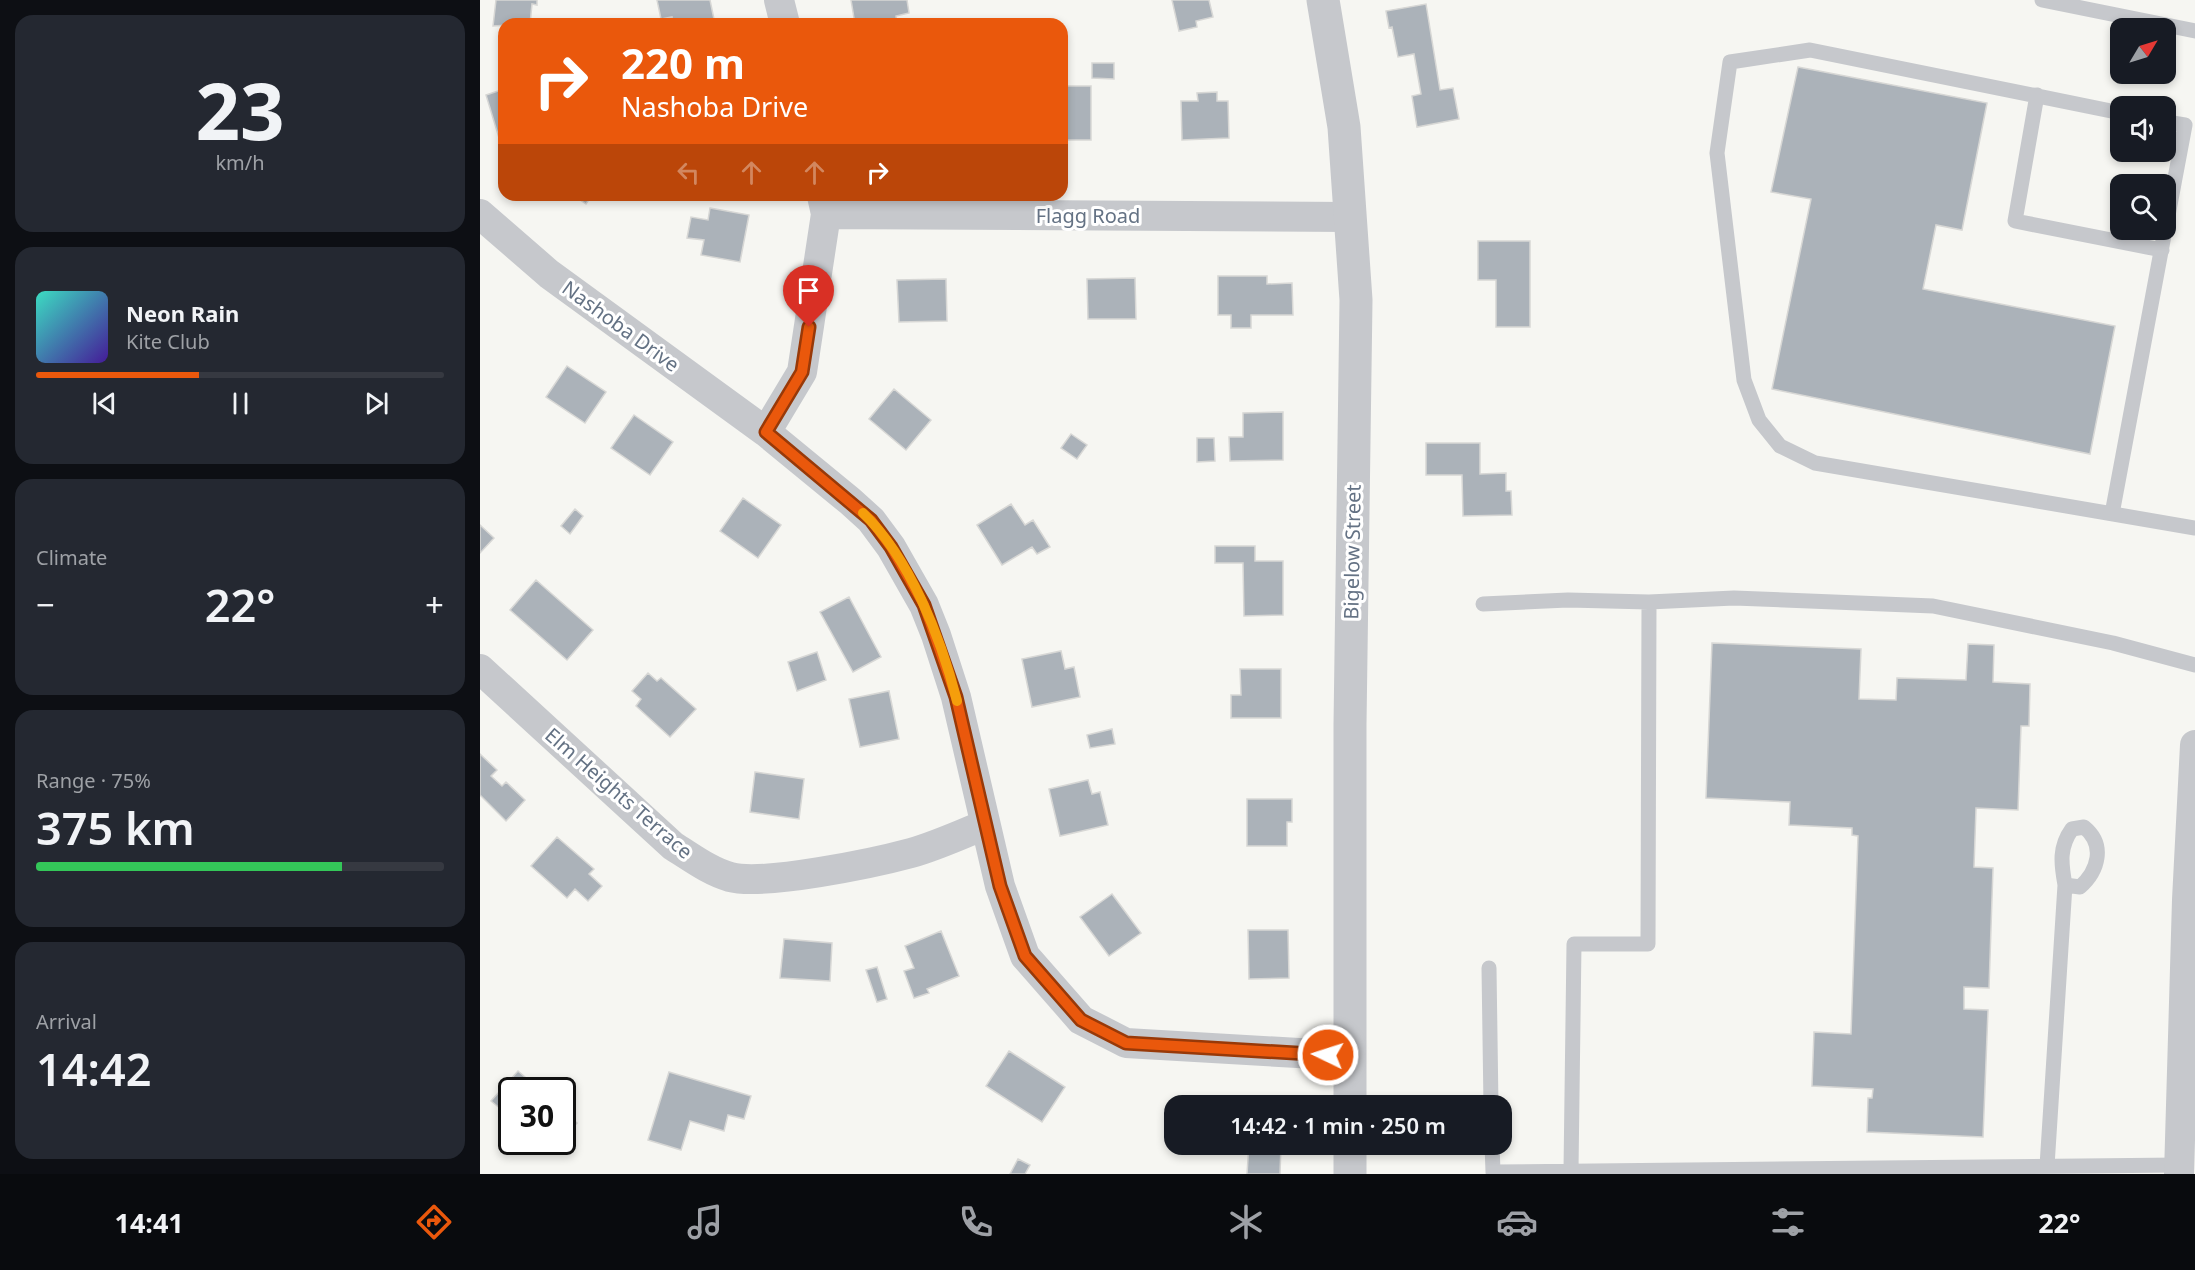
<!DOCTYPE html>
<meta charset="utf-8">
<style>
:root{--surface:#171b24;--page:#242831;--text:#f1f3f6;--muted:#9ea1a6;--line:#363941;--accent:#ea580c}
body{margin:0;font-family:"Noto Sans",sans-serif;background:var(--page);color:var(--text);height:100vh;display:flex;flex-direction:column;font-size:22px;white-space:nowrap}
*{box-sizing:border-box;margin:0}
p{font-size:20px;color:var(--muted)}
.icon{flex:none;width:33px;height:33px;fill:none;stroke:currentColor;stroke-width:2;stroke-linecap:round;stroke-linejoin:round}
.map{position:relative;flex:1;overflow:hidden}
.details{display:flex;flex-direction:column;gap:15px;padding:15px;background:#0d0f14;width:480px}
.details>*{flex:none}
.top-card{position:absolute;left:18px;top:18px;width:570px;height:183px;border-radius:18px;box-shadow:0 3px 9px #0003;background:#ea580c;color:#fff;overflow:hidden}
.needle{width:39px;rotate:52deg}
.buttons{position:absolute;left:1630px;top:18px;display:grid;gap:12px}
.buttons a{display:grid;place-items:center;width:66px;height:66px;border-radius:12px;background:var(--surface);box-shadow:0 3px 9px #0003;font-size:30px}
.speed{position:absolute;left:18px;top:1077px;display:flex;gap:12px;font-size:30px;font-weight:700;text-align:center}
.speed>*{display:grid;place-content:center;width:78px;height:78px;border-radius:50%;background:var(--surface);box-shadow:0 3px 9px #0003;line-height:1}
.speed .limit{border:3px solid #111;border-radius:9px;background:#fff;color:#111}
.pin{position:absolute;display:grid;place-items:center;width:51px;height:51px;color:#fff;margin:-62px -26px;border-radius:50% 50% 50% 0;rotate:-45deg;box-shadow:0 0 6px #0007}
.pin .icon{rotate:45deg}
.me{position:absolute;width:66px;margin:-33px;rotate:274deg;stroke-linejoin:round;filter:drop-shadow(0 0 4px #0008)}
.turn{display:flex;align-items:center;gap:21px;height:126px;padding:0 24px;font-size:27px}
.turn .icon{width:78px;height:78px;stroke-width:2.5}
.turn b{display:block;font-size:42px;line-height:51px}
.lanes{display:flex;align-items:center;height:57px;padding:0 24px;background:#0003;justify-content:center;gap:30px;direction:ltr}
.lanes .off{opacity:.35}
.big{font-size:45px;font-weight:600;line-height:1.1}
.details .tile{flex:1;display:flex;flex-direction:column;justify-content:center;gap:9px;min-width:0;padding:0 21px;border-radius:18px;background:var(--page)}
.details .dial{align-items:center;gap:0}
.dial b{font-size:78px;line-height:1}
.song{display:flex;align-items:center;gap:18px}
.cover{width:72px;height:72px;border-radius:9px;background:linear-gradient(135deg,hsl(170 70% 55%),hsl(260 70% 35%))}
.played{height:6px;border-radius:3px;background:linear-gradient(90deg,var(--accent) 40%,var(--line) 40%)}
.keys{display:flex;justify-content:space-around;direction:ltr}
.heat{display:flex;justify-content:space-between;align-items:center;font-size:33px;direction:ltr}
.charge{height:9px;border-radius:4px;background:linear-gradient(90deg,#34c759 75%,var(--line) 0)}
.trip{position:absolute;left:684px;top:1095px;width:348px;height:60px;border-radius:18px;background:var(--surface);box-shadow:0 3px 9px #0003;font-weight:600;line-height:60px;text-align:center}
.menu{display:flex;height:96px;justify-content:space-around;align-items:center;background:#090b0e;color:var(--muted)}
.menu .icon{width:42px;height:42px}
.menu .on{color:var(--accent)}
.menu b{font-size:27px;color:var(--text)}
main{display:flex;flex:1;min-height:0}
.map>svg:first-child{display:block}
.building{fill:#abb2b9;stroke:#d7d7d5;stroke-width:1.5}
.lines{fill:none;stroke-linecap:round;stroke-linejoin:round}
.service{stroke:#c6c8cc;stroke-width:15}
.minor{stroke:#c6c8cc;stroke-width:30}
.tertiary{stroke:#c6c8cc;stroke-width:33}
.route-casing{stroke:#983908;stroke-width:15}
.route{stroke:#ea580c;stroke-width:10}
.slow{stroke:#f59e0b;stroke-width:10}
.labels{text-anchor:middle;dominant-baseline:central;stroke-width:6;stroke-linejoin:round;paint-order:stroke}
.street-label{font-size:20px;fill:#647284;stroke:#fff}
</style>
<main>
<section class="details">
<div class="tile dial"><b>23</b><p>km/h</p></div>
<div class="tile">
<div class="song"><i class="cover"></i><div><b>Neon Rain</b><p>Kite Club</p></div></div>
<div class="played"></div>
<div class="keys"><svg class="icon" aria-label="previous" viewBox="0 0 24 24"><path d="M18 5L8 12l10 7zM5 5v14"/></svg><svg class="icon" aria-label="pause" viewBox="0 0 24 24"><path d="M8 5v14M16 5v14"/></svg><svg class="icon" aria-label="next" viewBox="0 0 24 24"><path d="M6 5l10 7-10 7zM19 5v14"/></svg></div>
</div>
<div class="tile"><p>Climate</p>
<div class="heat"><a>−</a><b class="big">22°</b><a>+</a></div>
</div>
<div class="tile"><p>Range · 75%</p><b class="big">375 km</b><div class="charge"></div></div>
<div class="tile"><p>Arrival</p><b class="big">14:42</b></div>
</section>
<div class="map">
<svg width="1715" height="1174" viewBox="0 0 1715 1174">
<rect width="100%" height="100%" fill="#f6f6f2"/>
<path class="building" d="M 16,0 L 57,0 L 57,5 L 52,4 L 50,24 L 13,26 Z
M 177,0 L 230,0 L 235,24 L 193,24 L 192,17 L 181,19 Z
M 371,0 L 427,0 L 429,13 L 416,16 L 417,24 L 375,24 Z
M 692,0 L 729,0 L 733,17 L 716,21 L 717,27 L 699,31 Z
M 946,4 L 960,90 L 973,88 L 979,119 L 937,127 L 932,96 L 941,94 L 934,54 L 918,57 L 912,27 L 909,28 L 906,11 Z
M 612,63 L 634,63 L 634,79 L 612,78 Z
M 1318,67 L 1507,103 L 1482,230 L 1456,225 L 1443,289 L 1635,326 L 1610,454 L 1292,389 L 1331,199 L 1291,192 Z
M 582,86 L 611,86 L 611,140 L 582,140 Z
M 24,89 L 24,140 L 20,141 L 6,95 Z
M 737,92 L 737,101 L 748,101 L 749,138 L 702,140 L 701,101 L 718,101 L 717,93 Z
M 93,195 L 112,195 L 106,204 Z
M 230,208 L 269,215 L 260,262 L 221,255 L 224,240 L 207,238 L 211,217 L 228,220 Z
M 998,241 L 1050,241 L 1050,327 L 1016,327 L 1016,280 L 998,280 Z
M 738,276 L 787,276 L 787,284 L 812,283 L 813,315 L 771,315 L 771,328 L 751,328 L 751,315 L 738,315 Z
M 655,278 L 656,319 L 608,319 L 607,279 Z
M 466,279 L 467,321 L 419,322 L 417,280 Z
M 87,366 L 126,392 L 105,423 L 66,397 Z
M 414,389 L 451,420 L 426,450 L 389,419 Z
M 803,412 L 803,460 L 750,461 L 749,437 L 763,437 L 763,413 Z
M 154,415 L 193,442 L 170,475 L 131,448 Z
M 591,434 L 607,445 L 597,459 L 581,448 Z
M 717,438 L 734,438 L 735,461 L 717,462 Z
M 946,443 L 1000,443 L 1000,474 L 1026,473 L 1026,491 L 1031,491 L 1032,515 L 983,516 L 982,475 L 946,475 Z
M 263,498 L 301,525 L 278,558 L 240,531 Z
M 531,504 L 545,525 L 553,520 L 570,547 L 557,554 L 552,547 L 522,565 L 497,525 Z
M 95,509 L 103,516 L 90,534 L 81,526 Z
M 0,525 L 14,538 L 0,553 Z
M 735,546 L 775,546 L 775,561 L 803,561 L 803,615 L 764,616 L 763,563 L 735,563 Z
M 56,580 L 113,630 L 87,660 L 30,610 Z
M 369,597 L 401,657 L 373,672 L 340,612 Z
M 1232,643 L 1381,649 L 1379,699 L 1416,700 L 1417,678 L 1486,680 L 1488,644 L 1514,645 L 1513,682 L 1550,684 L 1549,726 L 1541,726 L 1538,810 L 1496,808 L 1494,867 L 1513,868 L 1509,988 L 1484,987 L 1484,1009 L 1508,1010 L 1503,1137 L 1387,1132 L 1388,1098 L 1392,1098 L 1393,1089 L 1332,1086 L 1334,1032 L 1371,1034 L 1378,836 L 1372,835 L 1372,828 L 1309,825 L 1310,802 L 1226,798 Z
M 581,651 L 585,669 L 594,667 L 600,697 L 552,707 L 542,659 Z
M 337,652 L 346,680 L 317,691 L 308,662 Z
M 760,669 L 801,669 L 801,718 L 751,718 L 751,695 L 761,695 Z
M 168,673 L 177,681 L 181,678 L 216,709 L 190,737 L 156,706 L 161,699 L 152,691 Z
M 409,691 L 419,739 L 380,747 L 369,699 Z
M 632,729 L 635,744 L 610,748 L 607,735 Z
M 0,754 L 17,770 L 11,776 L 22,786 L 26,782 L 45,800 L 26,821 L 0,795 Z
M 275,772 L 324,779 L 319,819 L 270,812 Z
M 608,780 L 612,794 L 620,792 L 628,825 L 580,836 L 569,789 Z
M 767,799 L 812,799 L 812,822 L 807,822 L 807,846 L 767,846 Z
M 77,837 L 114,869 L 109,874 L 122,886 L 108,901 L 95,889 L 87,898 L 51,866 Z
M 632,894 L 661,933 L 629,956 L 600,917 Z
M 768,930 L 808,930 L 809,978 L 769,979 Z
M 461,931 L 479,976 L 447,989 L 449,993 L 434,998 L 424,971 L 434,968 L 425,946 Z
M 304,939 L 352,943 L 350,981 L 300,978 Z
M 397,967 L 407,999 L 397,1002 L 386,970 Z
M 529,1051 L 585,1087 L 562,1122 L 506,1086 Z
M 38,1071 L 60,1090 L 32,1090 L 32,1118 L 11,1101 Z
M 189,1072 L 271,1096 L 264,1119 L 248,1115 L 244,1131 L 210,1121 L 201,1150 L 168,1140 Z
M 82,1110 L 97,1123 L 82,1139 Z
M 58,1142 L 80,1142 L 70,1153 Z
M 769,1144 L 801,1144 L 800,1174 L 767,1174 Z
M 538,1159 L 550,1165 L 545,1174 L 530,1174 Z"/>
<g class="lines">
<path class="service" d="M 1562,0 L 1715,31
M 1557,95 L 1535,221 L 1682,250
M 1641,113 L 1330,50 L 1250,62 L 1237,153 L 1264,380 L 1279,420 L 1300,446 L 1335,463 L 1715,528
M 1686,122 L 1705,125 L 1686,226
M 1632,514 L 1685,230
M 1003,604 L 1088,600 L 1169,602 L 1254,598 L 1453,606 L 1633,643 L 1715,665
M 1009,968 L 1011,1106
M 1012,1144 L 1013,1172 L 1699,1165
M 1567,1166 L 1585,885 C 1581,863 1579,847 1592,829 L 1604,827 C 1626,845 1618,871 1600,887 L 1585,885
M 1091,1170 L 1094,944 L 1168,944 L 1169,602"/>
<path class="minor" d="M 299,0 L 305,24
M 0,214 L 69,274 L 286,432 L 370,501 L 391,520 L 411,547 L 444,605 L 456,635 L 476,697 L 520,886 L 545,956 L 601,1020 L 646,1043 L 870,1056
M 346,214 L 870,217
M 286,432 L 322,372 L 346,214 L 342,196
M 0,669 L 193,846 C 211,857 229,871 250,877 C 284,886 394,863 431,853 C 456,846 480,835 504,825
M 1699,1174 L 1707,900 L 1715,745"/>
<path class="tertiary" d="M 843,0 L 864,127 L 876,300 L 870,725 L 870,1106
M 870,1174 L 870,1144"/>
</g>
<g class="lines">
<defs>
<path id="route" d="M 329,327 L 322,372 L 286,432 L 391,520 L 411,547 L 444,605 L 476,697 L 520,886 L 545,956 L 601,1020 L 646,1043 L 848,1055"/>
</defs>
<use href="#route" class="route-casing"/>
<use href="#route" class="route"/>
<path class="slow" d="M 383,513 C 430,558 461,638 477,701"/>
</g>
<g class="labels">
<g class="street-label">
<text x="608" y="215">Flagg Road</text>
<text transform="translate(141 326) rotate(36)">Nashoba Drive</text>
<text transform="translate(872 552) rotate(-89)">Bigelow Street</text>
<text transform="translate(139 793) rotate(41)">Elm Heights Terrace</text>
</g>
</g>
</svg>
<div class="buttons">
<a><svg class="needle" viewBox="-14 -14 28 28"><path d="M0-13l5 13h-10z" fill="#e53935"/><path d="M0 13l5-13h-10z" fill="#9ea1a6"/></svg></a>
<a><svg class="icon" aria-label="sound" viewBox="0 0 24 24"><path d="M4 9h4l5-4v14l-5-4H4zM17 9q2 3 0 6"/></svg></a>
<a><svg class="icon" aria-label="search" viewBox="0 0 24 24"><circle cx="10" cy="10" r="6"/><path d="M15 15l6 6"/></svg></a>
</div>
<div class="speed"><div class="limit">30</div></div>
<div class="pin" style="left:329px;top:327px;background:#d93025"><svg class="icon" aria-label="arrive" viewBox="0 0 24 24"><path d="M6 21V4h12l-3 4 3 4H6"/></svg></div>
<svg class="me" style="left:848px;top:1055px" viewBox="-20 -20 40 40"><circle r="17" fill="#ea580c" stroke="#fff" stroke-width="3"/><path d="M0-11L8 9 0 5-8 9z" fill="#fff"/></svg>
<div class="trip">14:42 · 1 min · 250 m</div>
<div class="top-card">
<div class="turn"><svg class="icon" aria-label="right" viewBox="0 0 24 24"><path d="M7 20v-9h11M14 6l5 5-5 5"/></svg><div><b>220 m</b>Nashoba Drive</div></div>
<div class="lanes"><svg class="icon off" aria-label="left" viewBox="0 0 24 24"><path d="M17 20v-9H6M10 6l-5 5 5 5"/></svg><svg class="icon off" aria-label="ahead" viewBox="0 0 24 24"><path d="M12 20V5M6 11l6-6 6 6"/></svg><svg class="icon off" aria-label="ahead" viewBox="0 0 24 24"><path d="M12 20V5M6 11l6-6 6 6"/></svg><svg class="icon" aria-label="right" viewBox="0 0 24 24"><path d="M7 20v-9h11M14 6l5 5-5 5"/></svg></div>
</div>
</div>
</main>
<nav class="menu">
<b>14:41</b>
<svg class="icon on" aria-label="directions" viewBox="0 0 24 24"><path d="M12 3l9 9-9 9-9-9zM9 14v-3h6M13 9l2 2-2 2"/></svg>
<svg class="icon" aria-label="music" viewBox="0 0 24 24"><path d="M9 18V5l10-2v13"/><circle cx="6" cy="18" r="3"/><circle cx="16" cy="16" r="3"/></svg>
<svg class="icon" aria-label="phone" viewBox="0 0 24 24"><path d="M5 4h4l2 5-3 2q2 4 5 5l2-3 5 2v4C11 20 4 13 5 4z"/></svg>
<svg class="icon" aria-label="climate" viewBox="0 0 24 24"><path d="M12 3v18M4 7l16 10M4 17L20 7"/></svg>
<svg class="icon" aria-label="car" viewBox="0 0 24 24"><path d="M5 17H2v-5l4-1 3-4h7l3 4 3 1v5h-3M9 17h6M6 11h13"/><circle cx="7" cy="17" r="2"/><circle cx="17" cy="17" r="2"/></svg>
<svg class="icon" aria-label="filters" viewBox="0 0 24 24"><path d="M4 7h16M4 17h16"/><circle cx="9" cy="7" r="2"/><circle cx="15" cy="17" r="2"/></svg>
<b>22°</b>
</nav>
